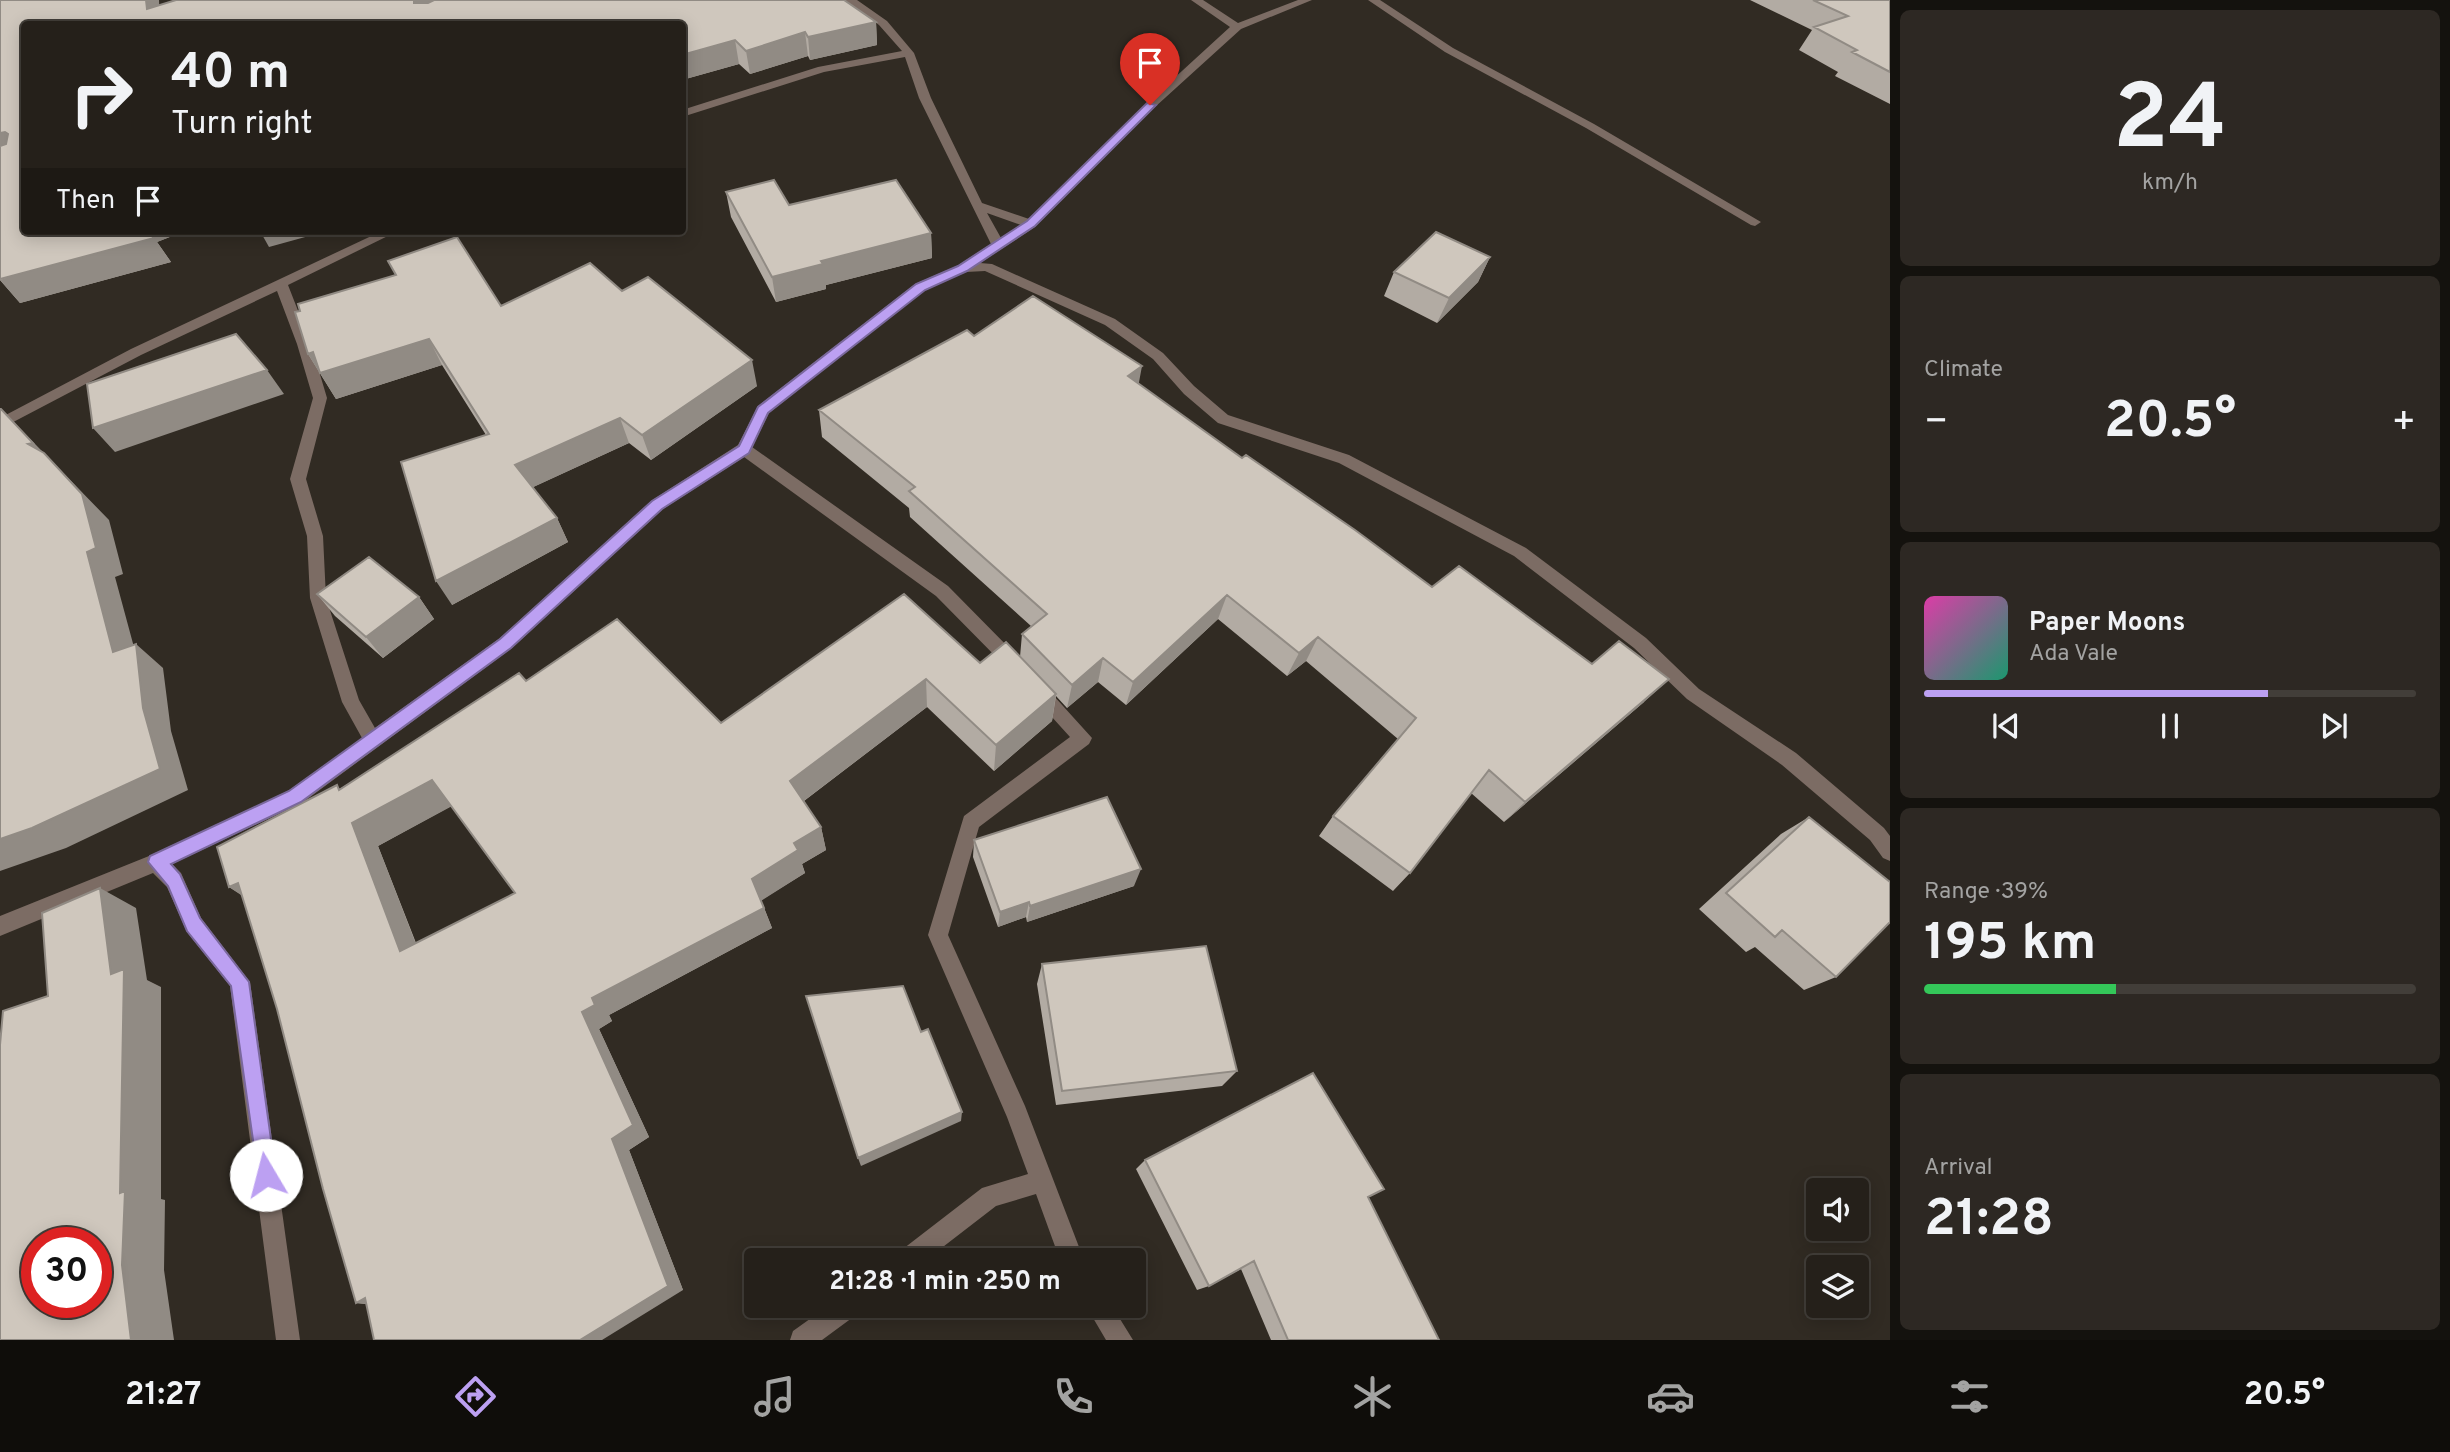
<!DOCTYPE html>
<meta charset="utf-8">
<style>
:root{--surface:#25201a;--page:#2d2823;--text:#f1f3f6;--muted:#a3a3a2;--line:#423e39;--accent:#bca0f2}
body{margin:0;font-family:Overpass,sans-serif;background:var(--page);color:var(--text);height:100vh;display:flex;flex-direction:column;font-size:26px;white-space:nowrap}
*{box-sizing:border-box;margin:0}
p{font-size:23px;color:var(--muted)}
.icon{flex:none;width:38px;height:38px;fill:none;stroke:currentColor;stroke-width:2;stroke-linecap:round;stroke-linejoin:round}
.map{position:relative;flex:1;overflow:hidden}
.sheet{display:flex;flex-direction:column;gap:10px;padding:10px;background:#14120e;width:560px}
.sheet>*{flex:none}
.banner{position:absolute;left:21px;top:21px;width:665px;height:214px;border-radius:7px;box-shadow:0 4px 18px #0003,0 0 0 2px var(--line);background:#25201a;color:var(--text);overflow:hidden}
.buttons{position:absolute;left:1806px;top:1178px;display:grid;gap:14px}
.buttons a{display:grid;place-items:center;width:63px;height:63px;border-radius:7px;background:var(--surface);box-shadow:0 4px 18px #0003,0 0 0 2px var(--line);font-size:35px}
.speed{position:absolute;left:21px;top:1227px;display:flex;gap:14px;font-size:35px;font-weight:700;text-align:center}
.speed>*{display:grid;place-content:center;width:91px;height:91px;border-radius:50%;background:var(--surface);box-shadow:0 4px 18px #0003,0 0 0 2px var(--line);line-height:1}
.speed .limit{border:10px solid #d22;background:#fff;color:#111}
.pin{position:absolute;display:grid;place-items:center;width:60px;height:60px;color:#fff;margin:-72px -30px;border-radius:50% 50% 50% 0;rotate:-45deg;box-shadow:0 0 7px #0007}
.pin .icon{rotate:45deg}
.me{position:absolute;width:77px;margin:-38px;rotate:352deg;stroke-linejoin:round;filter:drop-shadow(0 0 5px #0008)}
.turn{display:flex;align-items:center;gap:24px;height:147px;padding:0 35px;font-size:32px}
.turn .icon{width:91px;height:91px;stroke-width:2.5}
.turn b{display:block;font-size:49px;line-height:60px}
.then{display:flex;align-items:center;height:66px;padding:0 35px;background:#0003;gap:14px;font-size:26px}
.big{font-size:52px;font-weight:700;line-height:1.1}
.sheet .widget{flex:1;display:flex;flex-direction:column;justify-content:center;gap:10px;min-width:0;padding:0 24px;border-radius:10px;background:var(--page)}
.sheet .dial{align-items:center;gap:0}
.dial b{font-size:91px;line-height:1}
.song{display:flex;align-items:center;gap:21px}
.cover{width:84px;height:84px;border-radius:10px;background:linear-gradient(135deg,hsl(320 70% 55%),hsl(160 70% 35%))}
.played{height:7px;border-radius:4px;background:linear-gradient(90deg,var(--accent) 70%,var(--line) 70%)}
.keys{display:flex;justify-content:space-around;direction:ltr}
.heat{display:flex;justify-content:space-between;align-items:center;font-size:38px;direction:ltr}
.charge{height:10px;border-radius:5px;background:linear-gradient(90deg,#34c759 39%,var(--line) 0)}
.trip{position:absolute;left:744px;top:1248px;width:402px;height:70px;border-radius:7px;background:var(--surface);box-shadow:0 4px 18px #0003,0 0 0 2px var(--line);font-weight:700;line-height:70px;text-align:center}
.dock{display:flex;height:112px;justify-content:space-around;align-items:center;background:#0f0d0a;color:var(--muted)}
.dock .icon{width:49px;height:49px}
.dock .active{color:var(--accent)}
.dock b{font-size:32px;color:var(--text)}
main{display:flex;flex:1;min-height:0}
.map>svg:first-child{display:block}
.lines{fill:none;stroke-linecap:round;stroke-linejoin:round}
.street{fill:#7c6c64;fill-rule:evenodd}
.wall{fill:#b2aba3;fill-rule:evenodd}
.shaded-wall{fill:#918b84}
.building{fill:#cfc7bd;stroke:#918b84;stroke-width:2;fill-rule:evenodd}
.route{fill:#bca0f2;stroke:#7a689d;stroke-width:2}
</style>
<main>
<div class="map">
<svg width="1890" height="1340" viewBox="0 0 1890 1340">
<rect width="100%" height="100%" fill="#312b23"/>
<g class="lines">
<path class="street" d="M 845,0 L 857,0 L 887,21 L 914,53 L 931,98 L 982,203 L 1029,219 L 1147,103 L 1230,27 L 1191,0 L 1203,0 L 1238,23 L 1298,0 L 1312,0 L 1241,29 L 1155,107 L 1035,227 L 980,263 L 992,264 L 1115,319 L 1163,353 L 1194,386 L 1228,415 L 1349,455 L 1526,548 L 1646,638 L 1699,689 L 1796,753 L 1884,828 L 1890,836 L 1890,861 L 1883,858 L 1870,840 L 1782,765 L 1687,699 L 1634,648 L 1514,556 L 1339,463 L 1218,423 L 1184,394 L 1153,359 L 1105,325 L 985,271 L 966,272 L 925,290 L 769,413 L 752,447 L 948,586 L 1020,659 L 1023,664 L 1020,669 L 1014,671 L 1008,669 L 936,596 L 744,457 L 663,509 L 512,648 L 302,803 L 172,864 L 181,873 L 201,918 L 250,982 L 300,1340 L 276,1340 L 230,986 L 187,932 L 167,887 L 153,873 L 0,936 L 0,916 L 149,856 L 288,791 L 362,738 L 342,702 L 310,598 L 307,536 L 290,479 L 313,398 L 297,344 L 277,291 L 141,355 L 0,429 L 0,418 L 131,349 L 382,231 L 398,231 L 288,285 L 311,344 L 327,398 L 306,479 L 323,536 L 326,598 L 359,700 L 375,728 L 500,638 L 651,501 L 738,445 L 758,406 L 915,284 L 957,266 L 991,244 L 919,98 L 905,57 L 824,72 L 682,117 L 682,110 L 818,67 L 902,51 L 879,25 ZM 987,213 L 1021,225 L 1001,238 Z
M 1368,0 L 1380,0 L 1453,48 L 1594,124 L 1761,222 L 1755,226 L 1751,225 L 1586,128 L 1445,52 Z
M 1038,682 L 1044,685 L 1092,738 L 1089,744 L 979,827 L 948,935 L 1025,1106 L 1084,1260 L 1060,1260 L 1036,1194 L 996,1206 L 926,1260 L 895,1260 L 899,1252 L 982,1188 L 1028,1174 L 1007,1117 L 928,935 L 964,816 L 1070,737 L 1032,695 L 1029,690 L 1032,685 Z
M 828,1306 L 859,1306 L 856,1315 L 822,1340 L 790,1340 L 793,1331 Z
M 1086,1306 L 1112,1306 L 1133,1340 L 1106,1340 Z"/>
</g>
<path class="wall" d="M 0,0 L 159,5 L 876,22 L 877,45 L 810,60 L 808,56 L 750,74 L 739,64 L 682,80 L 682,24 L 24,24 L 24,231 L 185,231 L 157,242 L 171,262 L 20,303 L 0,280 Z
M 1750,0 L 1890,0 L 1890,104 L 1835,76 L 1838,72 L 1799,50 L 1812,30 Z
M 726,192 L 931,233 L 932,258 L 826,285 L 826,289 L 776,302 L 731,217 Z
M 1490,257 L 1478,282 L 1437,323 L 1384,296 L 1394,272 Z
M 388,261 L 501,306 L 622,291 L 757,386 L 651,460 L 629,443 L 533,487 L 557,518 L 568,542 L 452,605 L 486,435 L 442,365 L 336,399 L 308,354 L 396,275 Z
M 974,336 L 1139,384 L 1242,458 L 1432,587 L 1644,702 L 1504,822 L 1471,793 L 1410,873 L 1393,891 L 1319,836 L 1333,816 L 1398,739 L 1306,661 L 1287,676 L 1218,619 L 1126,705 L 1098,682 L 1067,708 L 1056,696 L 1052,721 L 994,771 L 927,707 L 804,801 L 821,827 L 826,850 L 802,864 L 805,873 L 761,900 L 772,928 L 609,1015 L 612,1021 L 599,1029 L 649,1137 L 629,1150 L 683,1290 L 366,1304 L 356,1303 L 277,1009 L 242,895 L 229,887 L 341,788 L 526,681 L 721,723 L 980,663 L 1020,657 L 1022,634 L 1031,626 L 910,517 L 909,508 L 822,437 L 819,410 ZM 451,806 L 515,893 L 416,943 L 378,846 Z
M 317,594 L 419,597 L 434,619 L 383,658 L 335,616 Z
M 1809,817 L 1836,977 L 1804,990 L 1755,947 L 1746,952 L 1699,909 L 1781,834 Z
M 974,840 L 1134,886 L 1027,922 L 1026,917 L 998,927 L 973,857 Z
M 1042,964 L 1237,1071 L 1222,1086 L 1056,1105 L 1037,984 Z
M 1145,1160 L 1368,1197 L 1439,1340 L 1271,1340 L 1241,1269 L 1209,1286 L 1197,1290 L 1136,1169 Z"/>
<path class="shaded-wall" d="M 146,0 L 159,0 L 160,24 L 147,9 Z
M 414,0 L 461,0 L 446,6 L 414,3 Z
M 876,22 L 877,45 L 810,60 L 808,37 Z
M 805,32 L 808,56 L 750,74 L 746,51 Z
M 735,40 L 739,64 L 682,80 L 682,55 Z
M 5,132 L 23,155 L 0,162 L 0,133 Z
M 146,231 L 185,231 L 157,242 L 171,262 L 20,303 L 0,280 Z
M 260,231 L 327,231 L 269,247 Z
M 931,233 L 932,258 L 826,285 L 826,289 L 776,302 L 772,277 L 821,261 Z
M 1490,257 L 1478,282 L 1437,323 L 1449,298 Z
M 429,339 L 442,365 L 336,399 L 308,354 L 313,352 Z
M 752,360 L 757,386 L 651,460 L 642,435 Z
M 1142,366 L 1137,393 L 1128,376 Z
M 267,370 L 284,394 L 115,452 L 93,428 Z
M 1,409 L 109,520 L 123,574 L 115,577 L 138,662 L 136,644 L 163,668 L 171,731 L 188,790 L 66,848 L 0,871 L 0,839 L 113,652 L 28,444 Z
M 620,418 L 629,443 L 527,490 L 515,465 Z
M 557,518 L 568,542 L 452,605 L 436,581 Z
M 1227,595 L 1218,619 L 1126,705 L 1133,682 Z
M 419,597 L 434,619 L 383,658 L 366,637 Z
M 1318,637 L 1306,661 L 1287,676 L 1299,653 Z
M 1103,658 L 1098,682 L 1067,708 L 1072,685 Z
M 926,679 L 927,707 L 797,806 L 790,781 Z
M 1669,679 L 1644,702 L 1504,822 L 1525,802 Z
M 1056,694 L 1052,721 L 994,771 L 996,745 Z
M 432,780 L 454,805 L 378,846 L 426,970 L 400,951 L 352,823 Z
M 821,827 L 826,850 L 802,864 L 805,873 L 761,901 L 752,879 L 794,843 Z
M 1141,869 L 1134,886 L 1027,922 L 1030,906 Z
M 238,883 L 262,909 L 229,887 Z
M 100,888 L 136,908 L 147,980 L 161,987 L 161,1199 L 165,1200 L 164,1270 L 174,1340 L 131,1340 L 122,1265 L 120,1193 L 111,974 Z
M 1029,902 L 1026,917 L 998,927 L 1000,912 Z
M 764,908 L 772,928 L 609,1015 L 612,1021 L 599,1029 L 649,1137 L 629,1150 L 683,1290 L 602,1340 L 580,1340 L 612,1139 L 582,1012 L 592,998 Z
M 962,1112 L 961,1121 L 861,1166 L 858,1158 Z
M 365,1298 L 389,1306 L 356,1303 Z"/>
<path class="building" d="M 0,0 L 146,0 L 147,9 L 176,0 L 414,0 L 414,3 L 428,3 L 434,0 L 844,0 L 876,22 L 808,37 L 805,32 L 746,51 L 735,40 L 682,55 L 682,24 L 24,24 L 24,231 L 148,231 L 154,238 L 0,279 L 0,146 L 6,144 L 8,134 L 5,132 L 0,133 Z
M 1813,0 L 1890,0 L 1890,72 L 1852,52 L 1857,50 L 1814,27 L 1848,16 Z
M 774,180 L 789,205 L 896,180 L 931,233 L 821,261 L 823,264 L 772,277 L 726,192 Z
M 1436,232 L 1490,257 L 1449,298 L 1394,272 Z
M 457,237 L 501,306 L 590,263 L 622,291 L 648,277 L 752,360 L 642,435 L 620,418 L 515,465 L 557,518 L 436,581 L 401,462 L 489,434 L 429,339 L 320,373 L 313,352 L 308,354 L 295,312 L 300,311 L 298,304 L 396,275 L 388,261 Z
M 1033,296 L 1142,366 L 1128,376 L 1242,458 L 1246,455 L 1355,530 L 1432,587 L 1459,566 L 1592,664 L 1619,641 L 1669,679 L 1525,802 L 1489,770 L 1410,873 L 1333,816 L 1416,718 L 1318,637 L 1299,653 L 1227,595 L 1133,682 L 1103,658 L 1072,685 L 1022,634 L 1047,614 L 909,491 L 915,487 L 819,410 L 967,330 L 974,336 Z
M 236,334 L 267,370 L 93,428 L 87,384 Z
M 0,409 L 1,409 L 33,443 L 28,444 L 44,453 L 82,494 L 96,548 L 87,552 L 113,652 L 136,644 L 143,708 L 160,769 L 32,828 L 0,839 Z
M 369,557 L 419,597 L 366,637 L 317,594 Z
M 904,594 L 980,663 L 1006,642 L 1056,694 L 996,745 L 926,679 L 790,781 L 821,827 L 794,843 L 798,850 L 752,879 L 764,908 L 592,998 L 595,1005 L 582,1012 L 633,1125 L 612,1139 L 668,1286 L 580,1340 L 374,1340 L 365,1298 L 356,1303 L 323,1189 L 277,1009 L 238,883 L 229,887 L 217,847 L 337,785 L 339,790 L 519,673 L 526,681 L 617,619 L 721,723 ZM 432,780 L 515,893 L 400,951 L 352,823 Z
M 1107,797 L 1141,869 L 1030,906 L 1029,902 L 1000,912 L 974,840 Z
M 1809,817 L 1890,882 L 1890,922 L 1836,977 L 1782,930 L 1775,937 L 1726,893 Z
M 100,888 L 111,974 L 124,969 L 120,1193 L 125,1191 L 122,1265 L 131,1340 L 0,1340 L 0,1045 L 3,1011 L 48,996 L 42,913 ZM 37,1242 L 96,1242 L 96,1302 L 37,1302 Z
M 1206,946 L 1237,1071 L 1062,1091 L 1042,964 Z
M 903,986 L 921,1032 L 928,1029 L 962,1112 L 858,1158 L 806,996 Z
M 1313,1073 L 1384,1189 L 1368,1197 L 1439,1340 L 1288,1340 L 1254,1261 L 1209,1286 L 1145,1160 Z"/>
<path class="route" d="M 1147,103 L 1156,105 L 1035,226 L 967,271 L 925,290 L 768,413 L 749,453 L 662,509 L 511,648 L 301,802 L 171,864 L 180,874 L 200,918 L 249,982 L 276,1175 L 273,1182 L 266,1185 L 259,1182 L 231,986 L 187,931 L 168,886 L 148,862 L 150,856 L 289,791 L 500,639 L 652,501 L 739,446 L 758,407 L 916,284 L 958,266 L 1027,221 Z"/>
</svg>
<div class="buttons">
<a><svg class="icon" aria-label="sound" viewBox="0 0 24 24"><path d="M4 9h4l5-4v14l-5-4H4zM17 9q2 3 0 6"/></svg></a>
<a><svg class="icon" aria-label="layers" viewBox="0 0 24 24"><path d="M12 4l9 5-9 5-9-5zM3 14l9 5 9-5"/></svg></a>
</div>
<div class="speed"><div class="limit">30</div></div>
<div class="pin" style="left:1150px;top:105px;background:#d93025"><svg class="icon" aria-label="arrive" viewBox="0 0 24 24"><path d="M6 21V4h12l-3 4 3 4H6"/></svg></div>
<svg class="me" style="left:266px;top:1175px" viewBox="-20 -20 40 40"><circle r="19" fill="#fff"/><path d="M0-13L10 11 0 6-10 11z" fill="#bca0f2"/></svg>
<div class="trip">21:28 · 1 min · 250 m</div>
<div class="banner">
<div class="turn"><svg class="icon" aria-label="right" viewBox="0 0 24 24"><path d="M7 20v-9h11M14 6l5 5-5 5"/></svg><div><b>40 m</b>Turn right</div></div>
<div class="then">Then<svg class="icon" aria-label="arrive" viewBox="0 0 24 24"><path d="M6 21V4h12l-3 4 3 4H6"/></svg></div>
</div>
</div>
<section class="sheet">
<div class="widget dial"><b>24</b><p>km/h</p></div>
<div class="widget"><p>Climate</p>
<div class="heat"><a>−</a><b class="big">20.5°</b><a>+</a></div>
</div>
<div class="widget">
<div class="song"><i class="cover"></i><div><b>Paper Moons</b><p>Ada Vale</p></div></div>
<div class="played"></div>
<div class="keys"><svg class="icon" aria-label="previous" viewBox="0 0 24 24"><path d="M18 5L8 12l10 7zM5 5v14"/></svg><svg class="icon" aria-label="pause" viewBox="0 0 24 24"><path d="M8 5v14M16 5v14"/></svg><svg class="icon" aria-label="next" viewBox="0 0 24 24"><path d="M6 5l10 7-10 7zM19 5v14"/></svg></div>
</div>
<div class="widget"><p>Range · 39%</p><b class="big">195 km</b><div class="charge"></div></div>
<div class="widget"><p>Arrival</p><b class="big">21:28</b></div>
</section>
</main>
<nav class="dock">
<b>21:27</b>
<svg class="icon active" aria-label="directions" viewBox="0 0 24 24"><path d="M12 3l9 9-9 9-9-9zM9 14v-3h6M13 9l2 2-2 2"/></svg>
<svg class="icon" aria-label="music" viewBox="0 0 24 24"><path d="M9 18V5l10-2v13"/><circle cx="6" cy="18" r="3"/><circle cx="16" cy="16" r="3"/></svg>
<svg class="icon" aria-label="phone" viewBox="0 0 24 24"><path d="M5 4h4l2 5-3 2q2 4 5 5l2-3 5 2v4C11 20 4 13 5 4z"/></svg>
<svg class="icon" aria-label="climate" viewBox="0 0 24 24"><path d="M12 3v18M4 7l16 10M4 17L20 7"/></svg>
<svg class="icon" aria-label="car" viewBox="0 0 24 24"><path d="M5 17H2v-5l4-1 3-4h7l3 4 3 1v5h-3M9 17h6M6 11h13"/><circle cx="7" cy="17" r="2"/><circle cx="17" cy="17" r="2"/></svg>
<svg class="icon" aria-label="filters" viewBox="0 0 24 24"><path d="M4 7h16M4 17h16"/><circle cx="9" cy="7" r="2"/><circle cx="15" cy="17" r="2"/></svg>
<b>20.5°</b>
</nav>
